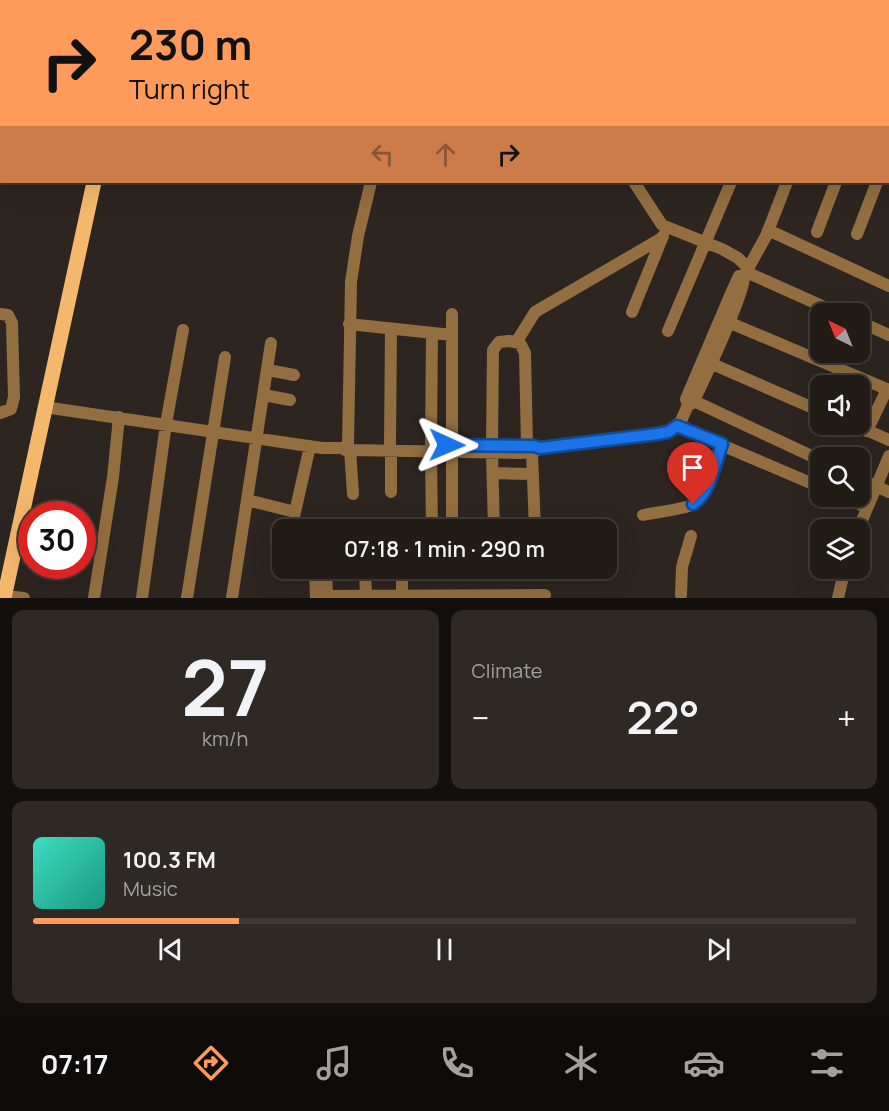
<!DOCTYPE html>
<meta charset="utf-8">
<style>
:root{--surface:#221c17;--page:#2e2924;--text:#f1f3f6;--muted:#a2a1a1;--line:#3f3a36;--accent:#ff9b5a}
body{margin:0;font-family:Manrope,sans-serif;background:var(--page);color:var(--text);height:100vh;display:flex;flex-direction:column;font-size:22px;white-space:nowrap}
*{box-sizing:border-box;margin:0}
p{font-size:20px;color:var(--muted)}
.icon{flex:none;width:33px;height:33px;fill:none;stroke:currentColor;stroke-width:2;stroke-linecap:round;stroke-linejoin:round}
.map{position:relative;height:598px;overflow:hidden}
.side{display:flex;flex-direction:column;gap:12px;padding:12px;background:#130f0d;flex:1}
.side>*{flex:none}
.top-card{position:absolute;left:0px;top:0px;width:890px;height:183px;box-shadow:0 6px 24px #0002,0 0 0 2px var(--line);background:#ff9b5a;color:#111;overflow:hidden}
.needle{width:39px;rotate:317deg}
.fabs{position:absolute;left:810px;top:303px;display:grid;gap:12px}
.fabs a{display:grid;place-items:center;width:60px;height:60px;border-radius:12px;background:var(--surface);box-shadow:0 6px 24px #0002,0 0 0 2px var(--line);font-size:30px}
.speed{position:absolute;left:18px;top:501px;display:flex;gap:12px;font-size:30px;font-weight:700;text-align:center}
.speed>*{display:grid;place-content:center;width:78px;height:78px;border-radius:50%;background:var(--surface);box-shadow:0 6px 24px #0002,0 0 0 2px var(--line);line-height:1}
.speed .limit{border:9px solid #d22;background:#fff;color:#111}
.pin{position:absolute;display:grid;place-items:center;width:51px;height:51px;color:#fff;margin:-62px -26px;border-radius:50% 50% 50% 0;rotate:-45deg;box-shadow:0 0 6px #0007}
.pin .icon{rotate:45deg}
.me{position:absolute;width:66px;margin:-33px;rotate:91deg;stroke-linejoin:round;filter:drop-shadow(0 0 4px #0008)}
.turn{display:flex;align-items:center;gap:21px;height:126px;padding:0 30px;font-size:27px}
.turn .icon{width:78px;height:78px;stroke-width:2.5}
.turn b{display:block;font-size:42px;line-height:51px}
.lanes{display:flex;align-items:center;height:57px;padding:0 30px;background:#0003;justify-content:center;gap:30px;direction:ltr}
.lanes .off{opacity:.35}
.big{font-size:45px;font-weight:600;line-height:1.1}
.side .widget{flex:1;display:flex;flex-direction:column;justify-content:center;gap:9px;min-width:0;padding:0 21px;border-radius:12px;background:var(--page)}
.side .dial{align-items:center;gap:0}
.dial b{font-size:78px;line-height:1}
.song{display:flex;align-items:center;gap:18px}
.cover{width:72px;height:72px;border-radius:9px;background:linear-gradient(135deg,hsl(170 70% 55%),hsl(170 70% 35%))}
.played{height:6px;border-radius:3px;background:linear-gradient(90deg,var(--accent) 25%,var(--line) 25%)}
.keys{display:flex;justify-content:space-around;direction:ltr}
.heat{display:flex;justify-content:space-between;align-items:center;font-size:33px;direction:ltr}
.side .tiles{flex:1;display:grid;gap:12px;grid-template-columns:1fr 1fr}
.widget:last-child{grid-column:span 2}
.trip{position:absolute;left:272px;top:519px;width:345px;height:60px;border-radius:12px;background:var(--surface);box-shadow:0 6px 24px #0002,0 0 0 2px var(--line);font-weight:600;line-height:60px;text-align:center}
.menu{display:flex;height:96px;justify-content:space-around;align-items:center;background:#0e0b09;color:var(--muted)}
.menu .icon{width:42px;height:42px}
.menu .current{color:var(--accent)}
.menu b{font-size:27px;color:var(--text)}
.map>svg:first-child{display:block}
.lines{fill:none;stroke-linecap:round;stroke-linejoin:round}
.minor{stroke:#926e40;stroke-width:12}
.major{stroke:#f4b86c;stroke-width:15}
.route-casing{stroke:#114b97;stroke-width:15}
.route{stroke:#1a73e8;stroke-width:10}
</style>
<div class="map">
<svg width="889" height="598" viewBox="0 0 889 598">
<rect width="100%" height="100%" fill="#2d251f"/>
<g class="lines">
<path class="minor" d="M 343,0 L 343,2
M 387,0 L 387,2
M 522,0 L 522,2
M 531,0 L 532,2
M 584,0 L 585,2
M 636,0 L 637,2
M 689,0 L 690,2
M 742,0 L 743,2
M 246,2 L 255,0
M 613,2 L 616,0
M 887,2 L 887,0
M 0,40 L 2,39
M 888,154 L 889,151
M 634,182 L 662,225 L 722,249 L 738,258 L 748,268
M 768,230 L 889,286
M 817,232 L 836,182
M 857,234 L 877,182
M 746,272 L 840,314
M 632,312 L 663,236
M 0,314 L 8,315 L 12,323 L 14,397 L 11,409 L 0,413
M 728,322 L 889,390
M 860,322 L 889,335
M 349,324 L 452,335
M 668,331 L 731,182
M 517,341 L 535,312 L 662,238
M 710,363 L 820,411
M 268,370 L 294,375
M 264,395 L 290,400
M 694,401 L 820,460
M 688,405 L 686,399 L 732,291 L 739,276 L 744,276 L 766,236 L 787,182
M 44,407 L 322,448 L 342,448 L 348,445
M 853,424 L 889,440
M 677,426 L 820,487
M 867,431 L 887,389
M 390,444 L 391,329
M 431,444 L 432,333
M 348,445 L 351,282 L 358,236 L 371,182
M 452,445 L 452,314
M 492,445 L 493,350 L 499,342 L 509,341 L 520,343 L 525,353 L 527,446
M 342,448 L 345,450 L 350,450 L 520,453 C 531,453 538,449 549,447 L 668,432 L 681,421 L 688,405 L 693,403 C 702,384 747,289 744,276
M 350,450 L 353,494
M 391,451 L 391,492
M 431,452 L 432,530
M 452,452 L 452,530
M 492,453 L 494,530
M 532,453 L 535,530
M 493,473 L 532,474
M 860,479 L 889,492
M 842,496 L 866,507
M 247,500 L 295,512
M 643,515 C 657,512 682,510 694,504 C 708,496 716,459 722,444
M 291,530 L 310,446
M 858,530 L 889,456
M 315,568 L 316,598
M 326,568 L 327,598
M 365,568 L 366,598
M 681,595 L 682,567 L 691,536
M 5,596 L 24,598
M 316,596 L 545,595
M 94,598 L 113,477 L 119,417
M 142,598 L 166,424 L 183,330
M 187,598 L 225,357
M 232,598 L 271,343
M 402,598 L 402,568
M 838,598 L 845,568"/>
<path class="major" d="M 133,2 L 134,0
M 4,598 L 94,182"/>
</g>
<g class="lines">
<defs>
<path id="route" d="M 447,445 L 534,446 L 540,448 L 657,434 L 668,432 L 677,426 L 722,444 C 715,463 711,492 693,504"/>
</defs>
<use href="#route" class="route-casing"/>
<use href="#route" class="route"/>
</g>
</svg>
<div class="fabs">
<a><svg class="needle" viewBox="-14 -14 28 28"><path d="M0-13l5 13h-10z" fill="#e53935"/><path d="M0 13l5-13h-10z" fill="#a2a1a1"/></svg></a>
<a><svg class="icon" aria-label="sound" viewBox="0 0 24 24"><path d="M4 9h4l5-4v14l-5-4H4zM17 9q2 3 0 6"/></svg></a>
<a><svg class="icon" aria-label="search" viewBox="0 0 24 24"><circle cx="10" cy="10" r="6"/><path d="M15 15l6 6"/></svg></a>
<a><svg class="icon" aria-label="layers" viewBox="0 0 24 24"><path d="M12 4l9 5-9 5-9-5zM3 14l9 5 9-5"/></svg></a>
</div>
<div class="speed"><div class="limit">30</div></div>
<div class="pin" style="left:693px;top:504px;background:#d93025"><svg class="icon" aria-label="arrive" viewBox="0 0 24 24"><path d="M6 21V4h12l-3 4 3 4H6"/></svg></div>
<svg class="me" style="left:447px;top:445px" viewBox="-20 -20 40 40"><path d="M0-17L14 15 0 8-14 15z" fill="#1a73e8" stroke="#fff" stroke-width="4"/></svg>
<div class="trip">07:18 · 1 min · 290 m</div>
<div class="top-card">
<div class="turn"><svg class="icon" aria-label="right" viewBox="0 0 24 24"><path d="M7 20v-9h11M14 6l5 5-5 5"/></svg><div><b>230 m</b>Turn right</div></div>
<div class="lanes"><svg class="icon off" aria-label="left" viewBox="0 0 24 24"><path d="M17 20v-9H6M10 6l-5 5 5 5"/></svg><svg class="icon off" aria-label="ahead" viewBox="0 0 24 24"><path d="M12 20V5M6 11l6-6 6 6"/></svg><svg class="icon" aria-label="right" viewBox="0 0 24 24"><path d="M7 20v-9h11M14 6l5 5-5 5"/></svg></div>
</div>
</div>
<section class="side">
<div class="tiles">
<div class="widget dial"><b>27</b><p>km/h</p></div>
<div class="widget"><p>Climate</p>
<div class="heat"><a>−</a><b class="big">22°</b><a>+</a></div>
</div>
<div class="widget">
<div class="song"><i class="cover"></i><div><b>100.3 FM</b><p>Music</p></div></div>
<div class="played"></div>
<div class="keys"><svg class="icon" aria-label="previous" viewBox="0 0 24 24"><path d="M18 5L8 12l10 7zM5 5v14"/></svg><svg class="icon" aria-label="pause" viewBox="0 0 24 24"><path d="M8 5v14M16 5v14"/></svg><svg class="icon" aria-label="next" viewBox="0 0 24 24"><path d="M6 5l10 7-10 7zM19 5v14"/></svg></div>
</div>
</div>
</section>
<nav class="menu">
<b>07:17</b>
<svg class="icon current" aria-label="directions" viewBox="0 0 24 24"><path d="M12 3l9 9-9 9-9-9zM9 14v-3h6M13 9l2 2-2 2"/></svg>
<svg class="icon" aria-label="music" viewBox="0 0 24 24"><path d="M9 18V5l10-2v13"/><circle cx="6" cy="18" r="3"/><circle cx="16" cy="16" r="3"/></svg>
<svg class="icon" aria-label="phone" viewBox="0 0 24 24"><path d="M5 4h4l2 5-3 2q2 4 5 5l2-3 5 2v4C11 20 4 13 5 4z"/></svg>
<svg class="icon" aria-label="climate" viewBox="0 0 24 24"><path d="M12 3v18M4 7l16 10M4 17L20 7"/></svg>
<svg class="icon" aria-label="car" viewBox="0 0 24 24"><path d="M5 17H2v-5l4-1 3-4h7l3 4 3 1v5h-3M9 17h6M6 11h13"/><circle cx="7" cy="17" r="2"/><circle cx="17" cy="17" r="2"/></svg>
<svg class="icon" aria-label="filters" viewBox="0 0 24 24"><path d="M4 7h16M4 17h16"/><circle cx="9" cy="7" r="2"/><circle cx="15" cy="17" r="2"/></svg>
</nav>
